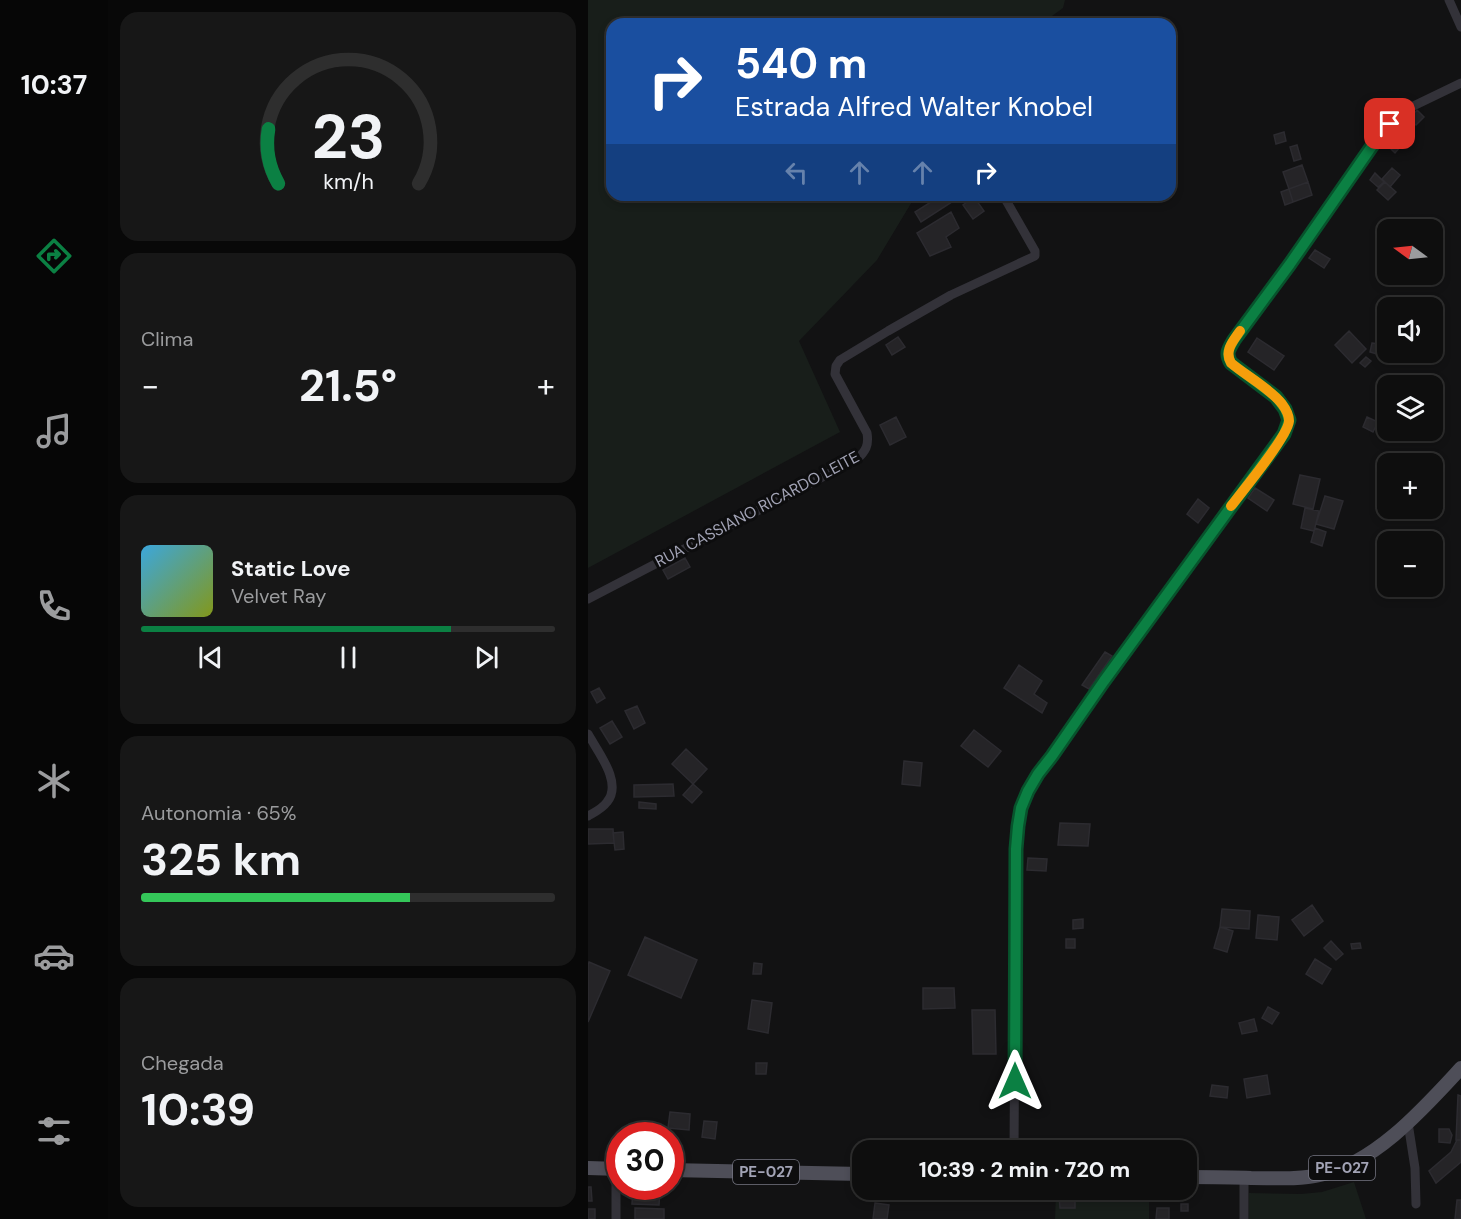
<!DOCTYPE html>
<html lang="pt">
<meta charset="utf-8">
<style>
:root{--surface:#0e0e0e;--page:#171717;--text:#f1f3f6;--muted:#9b9c9e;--line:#2e2e2e;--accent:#0b8043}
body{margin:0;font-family:"DM Sans",sans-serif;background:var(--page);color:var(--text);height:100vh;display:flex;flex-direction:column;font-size:22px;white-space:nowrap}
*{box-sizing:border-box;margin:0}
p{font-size:20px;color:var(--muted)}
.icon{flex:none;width:33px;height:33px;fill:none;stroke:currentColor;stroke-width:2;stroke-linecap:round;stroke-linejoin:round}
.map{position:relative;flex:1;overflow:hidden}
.sheet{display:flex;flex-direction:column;gap:12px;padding:12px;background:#080808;width:480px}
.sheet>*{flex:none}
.banner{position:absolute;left:18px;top:18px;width:570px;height:183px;border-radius:18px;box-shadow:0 3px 9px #0003,0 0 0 2px var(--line);background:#1a4fa0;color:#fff;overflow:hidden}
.needle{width:39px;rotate:285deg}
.controls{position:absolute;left:789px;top:219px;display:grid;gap:12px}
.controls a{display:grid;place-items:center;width:66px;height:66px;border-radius:12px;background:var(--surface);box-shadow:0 3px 9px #0003,0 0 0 2px var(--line);font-size:30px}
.speed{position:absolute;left:18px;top:1122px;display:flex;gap:12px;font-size:30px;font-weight:700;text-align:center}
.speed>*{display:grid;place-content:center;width:78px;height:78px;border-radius:50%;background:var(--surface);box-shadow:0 3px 9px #0003,0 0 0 2px var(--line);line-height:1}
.speed .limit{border:9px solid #d22;background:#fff;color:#111}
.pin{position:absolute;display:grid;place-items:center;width:51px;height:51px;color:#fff;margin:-26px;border-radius:12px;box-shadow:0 3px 9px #0006}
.me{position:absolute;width:66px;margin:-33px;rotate:0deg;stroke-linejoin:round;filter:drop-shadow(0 0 4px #0008)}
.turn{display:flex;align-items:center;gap:21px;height:126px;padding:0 30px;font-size:27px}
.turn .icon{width:78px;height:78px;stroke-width:2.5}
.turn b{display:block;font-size:42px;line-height:51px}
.lanes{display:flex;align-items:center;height:57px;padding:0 30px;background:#0003;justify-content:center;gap:30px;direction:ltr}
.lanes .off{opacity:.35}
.big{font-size:45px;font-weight:700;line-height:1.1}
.sheet .widget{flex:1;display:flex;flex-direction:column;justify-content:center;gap:9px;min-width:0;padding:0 21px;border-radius:18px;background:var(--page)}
.sheet .dial{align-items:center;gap:0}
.dial svg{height:156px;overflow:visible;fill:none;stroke:var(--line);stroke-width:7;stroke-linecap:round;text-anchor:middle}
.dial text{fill:var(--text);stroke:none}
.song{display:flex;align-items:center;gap:18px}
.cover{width:72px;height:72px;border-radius:9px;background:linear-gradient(135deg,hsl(200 70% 55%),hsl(70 70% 35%))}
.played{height:6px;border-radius:3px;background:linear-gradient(90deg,var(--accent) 75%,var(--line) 75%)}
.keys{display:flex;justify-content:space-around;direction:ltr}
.heat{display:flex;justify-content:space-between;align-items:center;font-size:33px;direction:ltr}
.charge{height:9px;border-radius:4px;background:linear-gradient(90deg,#34c759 65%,var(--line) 0)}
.trip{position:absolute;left:264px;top:1140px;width:345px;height:60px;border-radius:18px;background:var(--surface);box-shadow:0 3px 9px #0003,0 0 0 2px var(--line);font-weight:700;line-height:60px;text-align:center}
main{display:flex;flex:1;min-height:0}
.tabs{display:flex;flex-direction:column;width:108px;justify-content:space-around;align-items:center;background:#060606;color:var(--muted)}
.tabs .icon{width:42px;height:42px}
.tabs .selected{color:var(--accent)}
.tabs b{font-size:27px;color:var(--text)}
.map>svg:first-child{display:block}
.green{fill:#181e1a}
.building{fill:#252427;stroke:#2c2b30;stroke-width:1.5}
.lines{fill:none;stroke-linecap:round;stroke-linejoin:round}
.minor{stroke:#333239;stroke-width:9}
.primary{stroke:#4e4e58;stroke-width:14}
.route-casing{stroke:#07532c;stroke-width:15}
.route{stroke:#0b8043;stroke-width:10}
.slow{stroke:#f59e0b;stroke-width:10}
.labels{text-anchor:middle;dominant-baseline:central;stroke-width:6;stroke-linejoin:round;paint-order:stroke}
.shield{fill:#0d0d0e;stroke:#757683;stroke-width:1.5}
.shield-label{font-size:15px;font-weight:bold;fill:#a2a3b5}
.street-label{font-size:16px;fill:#a2a3b5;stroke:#0d0d0e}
</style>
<main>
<nav class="tabs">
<b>10:37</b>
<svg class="icon selected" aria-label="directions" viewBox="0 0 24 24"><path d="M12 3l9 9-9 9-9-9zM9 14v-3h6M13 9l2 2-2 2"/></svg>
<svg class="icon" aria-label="music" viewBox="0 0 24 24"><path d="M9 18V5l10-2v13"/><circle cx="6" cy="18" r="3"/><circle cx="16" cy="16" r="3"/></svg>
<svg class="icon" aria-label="phone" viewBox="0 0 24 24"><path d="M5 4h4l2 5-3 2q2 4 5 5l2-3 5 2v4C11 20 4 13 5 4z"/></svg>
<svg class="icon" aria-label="climate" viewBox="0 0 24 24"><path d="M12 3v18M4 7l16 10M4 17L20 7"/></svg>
<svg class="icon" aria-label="car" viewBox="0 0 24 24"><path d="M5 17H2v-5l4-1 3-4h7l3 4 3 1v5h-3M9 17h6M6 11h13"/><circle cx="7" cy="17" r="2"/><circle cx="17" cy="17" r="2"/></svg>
<svg class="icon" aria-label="filters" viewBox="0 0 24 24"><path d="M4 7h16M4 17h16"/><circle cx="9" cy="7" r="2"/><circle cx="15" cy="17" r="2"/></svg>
</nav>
<section class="sheet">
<div class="widget dial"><svg viewBox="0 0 100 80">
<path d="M14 69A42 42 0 1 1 86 69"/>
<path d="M14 69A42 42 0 0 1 9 41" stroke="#0b8043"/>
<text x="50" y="56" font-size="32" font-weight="700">23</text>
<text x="50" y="72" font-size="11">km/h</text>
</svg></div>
<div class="widget"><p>Clima</p>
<div class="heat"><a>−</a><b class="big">21.5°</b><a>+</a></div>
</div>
<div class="widget">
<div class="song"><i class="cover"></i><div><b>Static Love</b><p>Velvet Ray</p></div></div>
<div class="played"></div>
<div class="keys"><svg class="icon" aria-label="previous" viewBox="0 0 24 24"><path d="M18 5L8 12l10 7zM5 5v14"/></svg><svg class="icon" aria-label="pause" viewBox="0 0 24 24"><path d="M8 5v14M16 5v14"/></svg><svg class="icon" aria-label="next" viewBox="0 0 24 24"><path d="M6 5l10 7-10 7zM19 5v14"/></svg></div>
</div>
<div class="widget"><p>Autonomia · 65%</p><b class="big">325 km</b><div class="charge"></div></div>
<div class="widget"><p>Chegada</p><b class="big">10:39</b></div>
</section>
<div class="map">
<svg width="873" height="1219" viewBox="0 0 873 1219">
<rect width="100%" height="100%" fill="#121213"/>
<path class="green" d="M 0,0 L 477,0 L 475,8 L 453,24 L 24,24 L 24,195 L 328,195 L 289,260 L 211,341 L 252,432 L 0,568 Z
M 766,1182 L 778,1219 L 661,1219 L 661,1193 L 713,1194 L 734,1192 Z
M 468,1193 L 561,1196 L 561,1219 L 467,1219 Z"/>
<path class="building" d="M 829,110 L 836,117 L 828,125 L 821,119 Z
M 696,132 L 698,141 L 688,144 L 686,135 Z
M 808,143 L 812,147 L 807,153 L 802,148 Z
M 709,145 L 713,159 L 706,161 L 702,147 Z
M 714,165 L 720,182 L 701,189 L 695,172 Z
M 804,168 L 812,175 L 802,187 L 794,179 Z
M 787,173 L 796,182 L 790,187 L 782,180 Z
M 720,182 L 724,195 L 705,202 L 701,189 Z
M 797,182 L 808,192 L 800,200 L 789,190 Z
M 701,189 L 705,202 L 697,205 L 693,192 Z
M 354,195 L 364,195 L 367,200 L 333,222 L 327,212 Z
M 386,197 L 396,211 L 385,219 L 375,205 Z
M 363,212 L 371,228 L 358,237 L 363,247 L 342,256 L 329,233 Z
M 727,250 L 742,259 L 736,268 L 721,258 Z
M 761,331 L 778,349 L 764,363 L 747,345 Z
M 310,337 L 317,347 L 304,355 L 298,345 Z
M 669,338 L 696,356 L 686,370 L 660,352 Z
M 784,343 L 791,344 L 789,354 L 782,352 Z
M 778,357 L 783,361 L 777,367 L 772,363 Z
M 308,417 L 318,437 L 302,445 L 292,425 Z
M 779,417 L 790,422 L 785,432 L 775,427 Z
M 712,475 L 732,479 L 725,509 L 705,504 Z
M 667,488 L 686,500 L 679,511 L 660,498 Z
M 737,496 L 755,501 L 746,529 L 728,524 Z
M 610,499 L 621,508 L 610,523 L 599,514 Z
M 717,508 L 731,511 L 726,531 L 713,528 Z
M 727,528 L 738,532 L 734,546 L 723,542 Z
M 97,558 L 102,567 L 80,579 L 75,570 Z
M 517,652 L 524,656 L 501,689 L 494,685 Z
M 431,665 L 454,681 L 446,694 L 459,703 L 454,713 L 416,688 Z
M 11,688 L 17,698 L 9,703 L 3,692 Z
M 49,706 L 57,723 L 46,729 L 37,711 Z
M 24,721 L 34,737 L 22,744 L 12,728 Z
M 386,730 L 413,751 L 400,767 L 373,746 Z
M 98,749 L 119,769 L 105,784 L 84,764 Z
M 316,761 L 334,763 L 332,786 L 314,784 Z
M 85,784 L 86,796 L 46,797 L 46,785 Z
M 105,784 L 114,792 L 104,803 L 95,795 Z
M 51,802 L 68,804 L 68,809 L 51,808 Z
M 472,823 L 502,824 L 500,846 L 470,845 Z
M 0,829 L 25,829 L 26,843 L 0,844 Z
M 35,832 L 36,849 L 27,850 L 25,833 Z
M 440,858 L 459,859 L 458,871 L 439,870 Z
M 724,905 L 735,921 L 716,936 L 704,920 Z
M 634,909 L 662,911 L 661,929 L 632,927 Z
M 670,915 L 691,917 L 689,940 L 668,938 Z
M 495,919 L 495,928 L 485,929 L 485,920 Z
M 632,927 L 645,931 L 639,952 L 626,948 Z
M 57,937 L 109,960 L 93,998 L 40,975 Z
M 478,939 L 487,939 L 487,948 L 478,948 Z
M 743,941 L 755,954 L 748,960 L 736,948 Z
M 772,943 L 773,948 L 764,949 L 763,944 Z
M 727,959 L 743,969 L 734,984 L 718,974 Z
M 1,962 L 22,971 L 0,1022 L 0,965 Z
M 166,963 L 174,964 L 173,974 L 165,974 Z
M 335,988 L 366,988 L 367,1008 L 335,1009 Z
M 164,1000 L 184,1003 L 180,1033 L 160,1029 Z
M 680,1007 L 691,1013 L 684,1024 L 674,1018 Z
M 384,1010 L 407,1010 L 408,1054 L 385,1054 Z
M 666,1019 L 669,1031 L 654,1034 L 651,1023 Z
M 168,1063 L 179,1063 L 178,1074 L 168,1074 Z
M 679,1075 L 682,1094 L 659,1098 L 656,1079 Z
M 624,1085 L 640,1087 L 639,1098 L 622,1096 Z
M 870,1095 L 873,1096 L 873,1140 L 868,1140 Z
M 82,1112 L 102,1114 L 101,1130 L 80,1128 Z
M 116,1121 L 129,1122 L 127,1139 L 114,1137 Z
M 851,1129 L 861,1129 L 864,1135 L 862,1143 L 851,1142 Z
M 869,1140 L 873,1140 L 873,1162 L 848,1183 L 841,1171 L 863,1152 Z
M 588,1141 L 596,1141 L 596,1150 L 588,1150 Z
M 0,1187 L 3,1187 L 4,1201 L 0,1201 Z
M 45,1189 L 72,1190 L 71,1205 L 44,1204 Z
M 471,1195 L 487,1195 L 487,1208 L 472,1208 Z
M 869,1200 L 873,1200 L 873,1219 L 867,1219 Z
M 287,1203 L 301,1205 L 299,1219 L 285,1219 Z
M 593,1204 L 600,1204 L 600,1211 L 593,1211 Z
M 47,1208 L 76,1209 L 76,1219 L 47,1219 Z
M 569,1208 L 581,1208 L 581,1219 L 568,1219 Z
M 0,1209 L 7,1209 L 7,1219 L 0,1219 Z"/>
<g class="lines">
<path class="minor" d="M 861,0 L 873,27
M 0,599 L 269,459 C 278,451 281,445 279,433 L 247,374 L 248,366 L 252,360 L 300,331 L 363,295 L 447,256 L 447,251 L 415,195
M 0,734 C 10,752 35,783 19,802 C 14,809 7,812 0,816
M 820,1123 L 827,1168 L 828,1204
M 426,1150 L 428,849 L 430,826 L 433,808 L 439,791 L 450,774 L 464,756 L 516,681 L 696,434 L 700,425 L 700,415 L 694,403 L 688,397 L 643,363 C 638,353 641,349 646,340 L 701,264 L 791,136 L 815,111 L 873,83
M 656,1178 L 656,1219
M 28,1219 L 28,1169"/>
<path class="primary" d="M 0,1168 L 32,1169
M 82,1170 L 274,1174
M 598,1177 C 620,1177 642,1177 663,1178 C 686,1178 710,1180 732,1175 C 787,1164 837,1107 873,1068"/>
</g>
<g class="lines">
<defs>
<path id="route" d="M 427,1081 L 428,849 L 430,826 L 433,808 L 440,791 L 450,774 L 464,756 L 516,681 L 696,434 L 701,420 L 697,409 L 688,397 L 643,363 C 637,353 641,349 646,340 L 702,264 L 791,136 L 802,124"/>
</defs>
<use href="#route" class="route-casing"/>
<use href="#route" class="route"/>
<path class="slow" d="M 643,506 C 654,492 700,436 701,421 C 701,415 697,408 694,404 C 684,390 657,375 643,363 C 636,351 645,341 652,331"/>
</g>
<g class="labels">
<g class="shield">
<rect x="721" y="1156" width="66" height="24" rx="4.5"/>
<rect x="145" y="1160" width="66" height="24" rx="4.5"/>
</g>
<g class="shield-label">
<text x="754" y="1168">PE-027</text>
<text x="178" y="1172">PE-027</text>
</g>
<g class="street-label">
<text transform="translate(169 509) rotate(-28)">RUA CASSIANO RICARDO LEITE</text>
</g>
</g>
</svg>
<div class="controls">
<a><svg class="needle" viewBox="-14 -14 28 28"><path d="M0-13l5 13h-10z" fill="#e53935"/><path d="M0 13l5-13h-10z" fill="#9b9c9e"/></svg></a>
<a><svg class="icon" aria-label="sound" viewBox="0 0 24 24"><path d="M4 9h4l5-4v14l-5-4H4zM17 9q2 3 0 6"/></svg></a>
<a><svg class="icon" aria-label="layers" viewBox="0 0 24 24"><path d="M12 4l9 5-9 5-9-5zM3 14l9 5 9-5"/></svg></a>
<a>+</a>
<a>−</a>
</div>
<div class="speed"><div class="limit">30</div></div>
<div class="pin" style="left:802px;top:124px;background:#d93025"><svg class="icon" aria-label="arrive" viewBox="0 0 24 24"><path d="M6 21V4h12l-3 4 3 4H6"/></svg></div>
<svg class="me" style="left:427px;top:1081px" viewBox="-20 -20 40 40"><path d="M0-17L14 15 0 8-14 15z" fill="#0b8043" stroke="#fff" stroke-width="4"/></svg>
<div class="trip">10:39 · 2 min · 720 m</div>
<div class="banner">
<div class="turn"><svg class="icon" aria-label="right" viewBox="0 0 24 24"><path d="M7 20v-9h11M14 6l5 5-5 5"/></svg><div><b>540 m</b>Estrada Alfred Walter Knobel</div></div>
<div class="lanes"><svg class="icon off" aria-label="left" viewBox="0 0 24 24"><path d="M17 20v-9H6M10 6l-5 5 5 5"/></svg><svg class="icon off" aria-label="ahead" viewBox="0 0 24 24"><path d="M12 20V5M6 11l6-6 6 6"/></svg><svg class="icon off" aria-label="ahead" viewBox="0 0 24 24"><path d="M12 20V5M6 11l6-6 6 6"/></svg><svg class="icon" aria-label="right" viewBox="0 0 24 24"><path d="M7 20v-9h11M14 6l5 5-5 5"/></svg></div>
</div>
</div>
</main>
